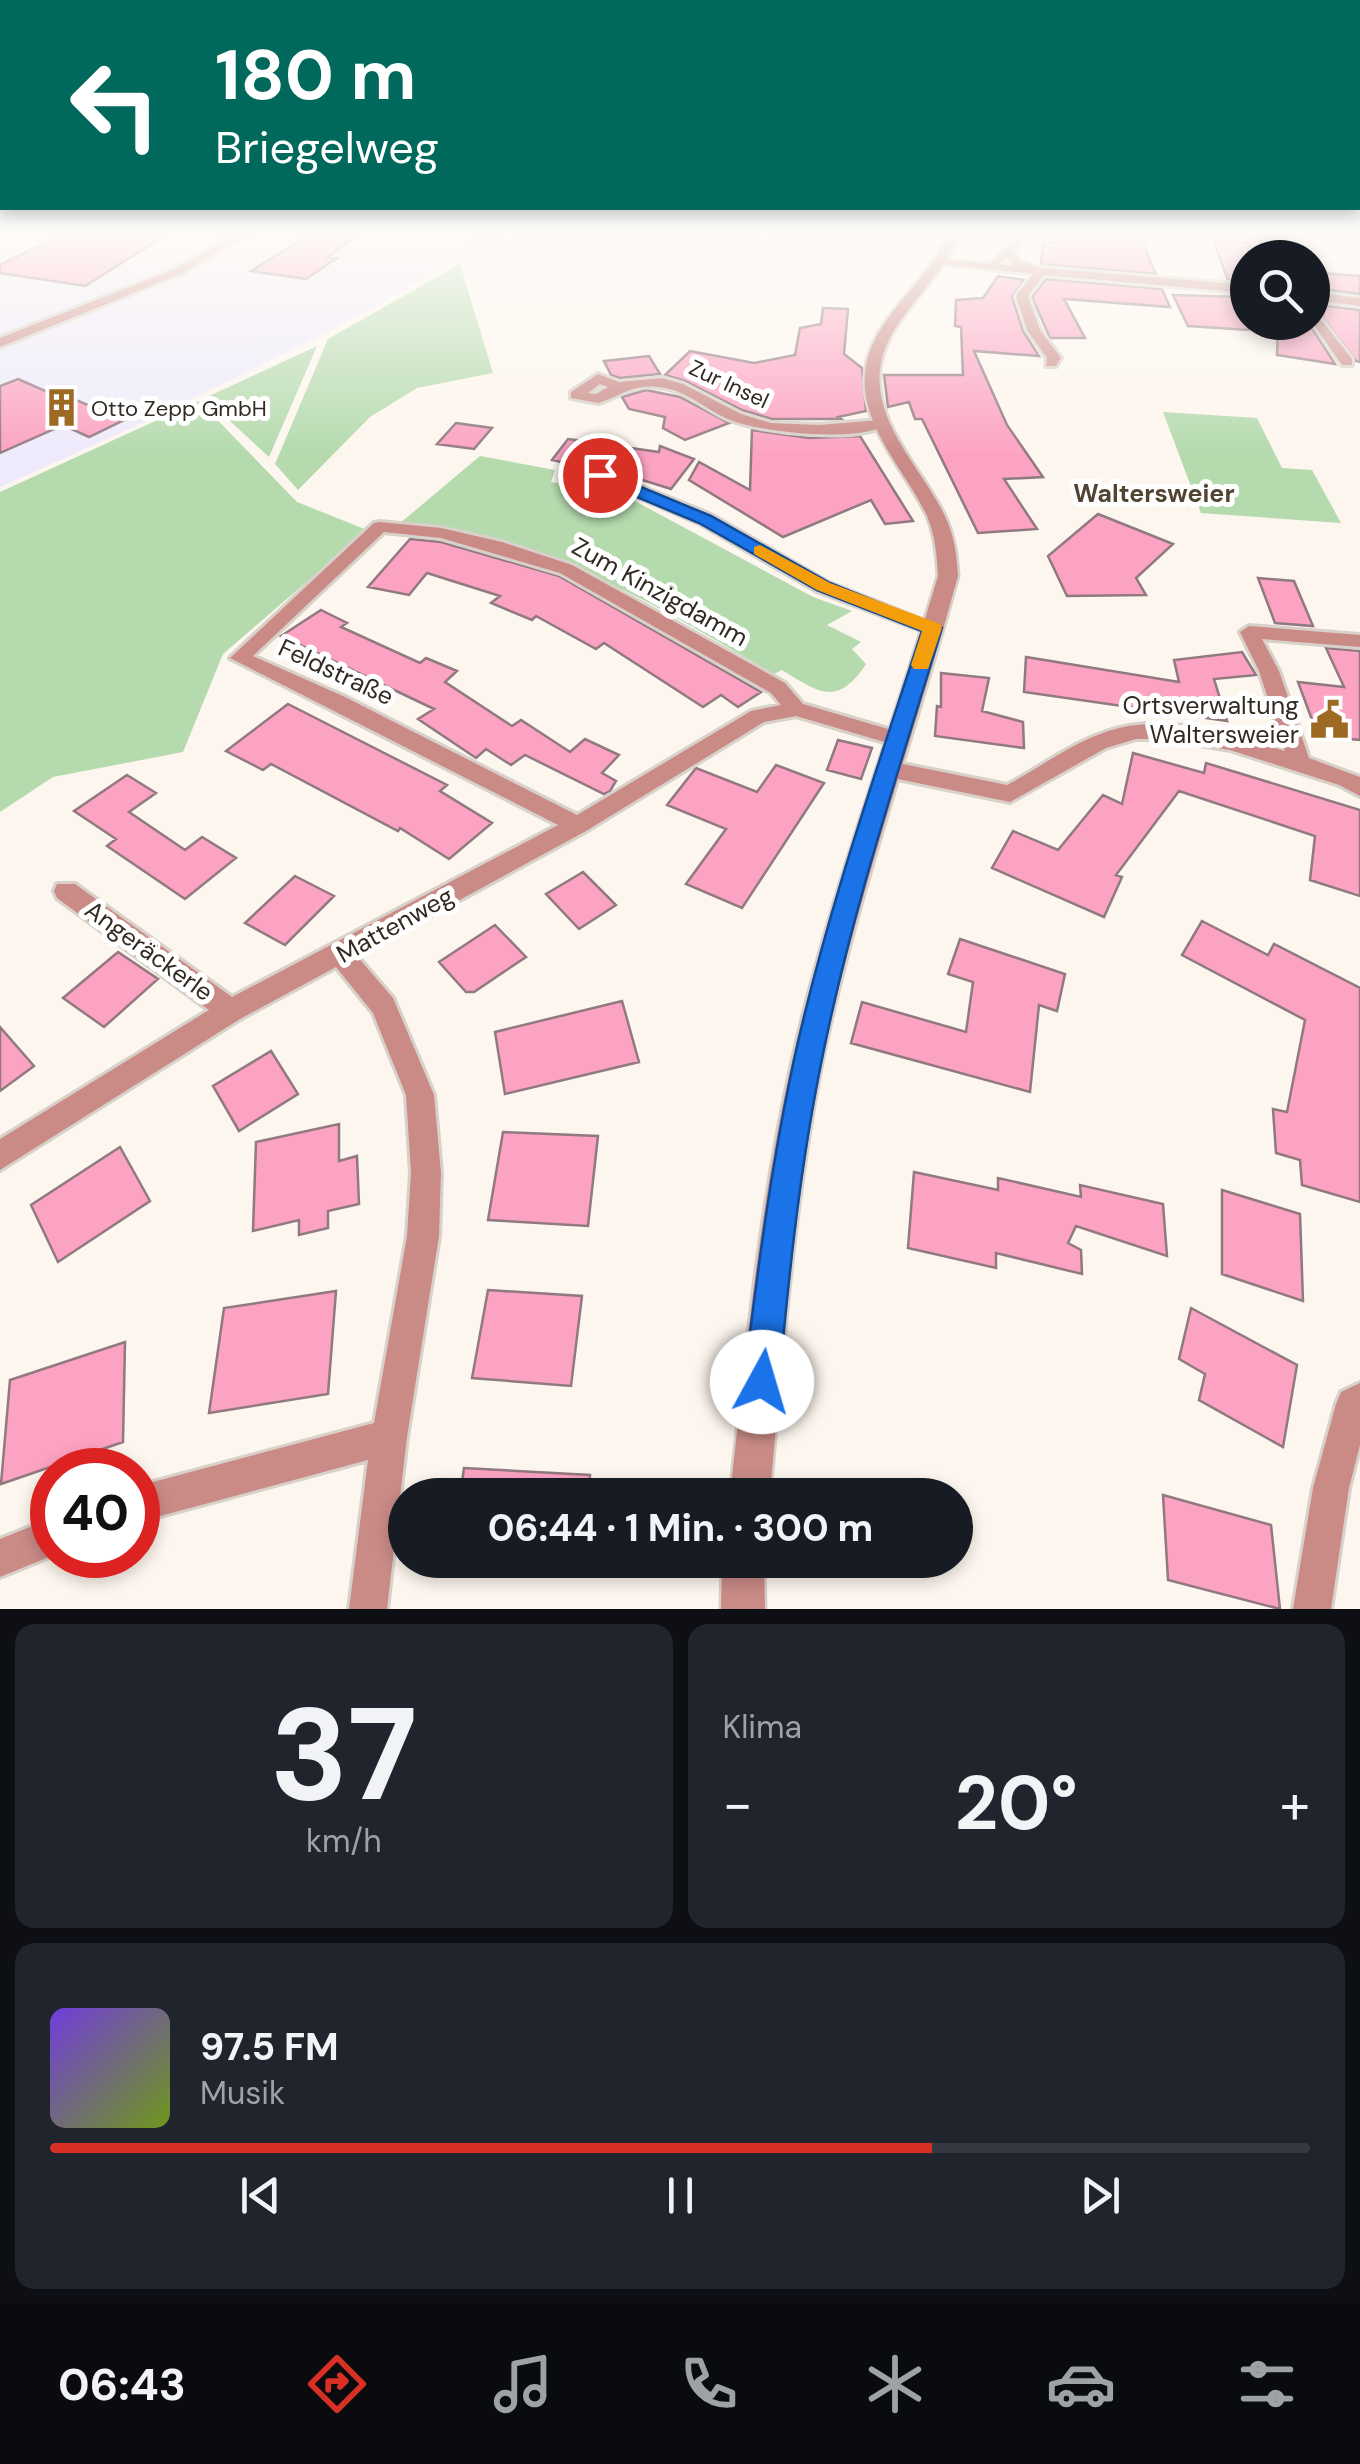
<!DOCTYPE html>
<html lang="de">
<meta charset="utf-8">
<style>
:root{--surface:#171b24;--page:#20242c;--text:#f1f3f6;--muted:#9ea1a6;--line:#363941;--accent:#d93025}
body{margin:0;font-family:"DM Sans",sans-serif;background:var(--page);color:var(--text);height:100vh;display:flex;flex-direction:column;font-size:38px;white-space:nowrap}
*{box-sizing:border-box;margin:0}
p{font-size:32px;color:var(--muted)}
.icon{flex:none;width:55px;height:55px;fill:none;stroke:currentColor;stroke-width:2;stroke-linecap:round;stroke-linejoin:round}
.map{position:relative;height:1609px;overflow:hidden}
.sheet{display:flex;flex-direction:column;gap:15px;padding:15px;background:#0d0f14;flex:1}
.sheet>*{flex:none}
.guide{position:absolute;left:0px;top:0px;width:1360px;height:210px;box-shadow:0 5px 15px #0003;background:#00695c;color:#fff;overflow:hidden}
.tools{position:absolute;left:1230px;top:240px;display:grid;gap:20px}
.tools a{display:grid;place-items:center;width:100px;height:100px;border-radius:50%;background:var(--surface);box-shadow:0 5px 15px #0003;font-size:50px}
.speed{position:absolute;left:30px;top:1448px;display:flex;gap:20px;font-size:50px;font-weight:700;text-align:center}
.speed>*{display:grid;place-content:center;width:130px;height:130px;border-radius:50%;background:var(--surface);box-shadow:0 5px 15px #0003;line-height:1}
.speed .limit{border:15px solid #d22;background:#fff;color:#111}
.pin{position:absolute;display:grid;place-items:center;width:85px;height:85px;color:#fff;margin:-42px;border:5px solid #fff;border-radius:50%;box-shadow:0 2px 10px #0007}
.me{position:absolute;width:110px;margin:-55px;rotate:6deg;stroke-linejoin:round;filter:drop-shadow(0 0 8px #0008)}
.turn{display:flex;align-items:center;gap:35px;height:210px;padding:0 50px;font-size:45px}
.turn .icon{width:130px;height:130px;stroke-width:2.5}
.turn b{display:block;font-size:70px;line-height:85px}
.big{font-size:75px;font-weight:700;line-height:1.1}
.sheet .tile{flex:1;display:flex;flex-direction:column;justify-content:center;gap:15px;min-width:0;padding:0 35px;border-radius:20px;background:var(--page)}
.sheet .dial{align-items:center;gap:0}
.dial b{font-size:130px;line-height:1}
.song{display:flex;align-items:center;gap:30px}
.cover{width:120px;height:120px;border-radius:15px;background:linear-gradient(135deg,hsl(260 70% 55%),hsl(80 70% 35%))}
.played{height:10px;border-radius:5px;background:linear-gradient(90deg,var(--accent) 70%,var(--line) 70%)}
.keys{display:flex;justify-content:space-around;direction:ltr}
.heat{display:flex;justify-content:space-between;align-items:center;font-size:55px;direction:ltr}
.sheet .tiles{flex:1;display:grid;gap:15px;grid-template-columns:1fr 1fr}
.tile:last-child{grid-column:span 2}
.trip{position:absolute;left:388px;top:1478px;width:585px;height:100px;border-radius:50px;background:var(--surface);box-shadow:0 5px 15px #0003;font-weight:700;line-height:100px;text-align:center}
.menu{display:flex;height:160px;justify-content:space-around;align-items:center;background:#090b0e;color:var(--muted)}
.menu .icon{width:70px;height:70px}
.menu .active{color:var(--accent)}
.menu b{font-size:45px;color:var(--text)}
.map>svg:first-child{display:block}
.commercial{fill:#eeeafc}
.green{fill:#b4daae}
.building{fill:#fca2c2;stroke:#917980;stroke-width:2.5}
.lines{fill:none;stroke-linecap:round;stroke-linejoin:round}
.minor-casing{stroke:#d8d1ca;stroke-width:6}
.tertiary-casing{stroke:#d8d1ca;stroke-width:5}
.minor{fill:#ca8b87;fill-rule:evenodd}
.tertiary{fill:#ca8b87;fill-rule:evenodd}
.route{fill:#1a73e8;stroke:#114b97;stroke-width:2.5}
.slow{fill:#f59e0b}
.labels{text-anchor:middle;dominant-baseline:central;stroke-width:10;stroke-linejoin:round;paint-order:stroke}
.far-street-label{font-size:22px;fill:#322b24;stroke:#fff}
.far-poi-label{font-size:22px;fill:#322b24;stroke:#fff;text-anchor:start}
.far-quarter-label{font-size:25px;font-weight:bold;fill:#524433;stroke:#fff}
.street-label{font-size:25px;fill:#322b24;stroke:#fff}
.poi-label{font-size:25px;fill:#322b24;stroke:#fff;text-anchor:end}
</style>
<div class="map">
<svg width="1360" height="1609" viewBox="0 0 1360 1609">
<rect width="100%" height="100%" fill="#fdf6ee"/>
<path class="commercial" d="M 0,232 L 479,232 L 457,247 L 451,264 L 326,333 L 160,415 L 0,487 Z"/>
<path class="green" d="M 460,264 L 493,373 L 417,388 L 370,417 L 298,490 L 275,464 L 328,339 Z
M 317,346 L 269,457 L 205,398 Z
M 199,401 L 297,502 L 367,530 L 223,654 L 183,752 L 53,777 L 0,812 L 0,492 Z
M 1163,412 L 1257,418 L 1282,468 L 1312,470 L 1341,523 L 1201,513 Z
M 480,456 L 555,470 L 551,482 L 620,493 L 813,597 L 852,611 L 827,625 L 861,642 L 852,649 L 866,664 C 837,708 818,692 782,670 L 774,674 C 646,600 551,539 399,524 Z"/>
<path class="building" d="M 67,232 L 171,232 L 85,286 L 0,273 L 0,265 Z
M 315,232 L 363,232 L 328,257 L 337,258 L 306,279 L 251,271 Z
M 1057,232 L 1140,237 L 1156,274 L 1041,264 L 1043,242 L 1060,243 Z
M 1243,232 L 1273,232 L 1289,258 L 1256,256 Z
M 1213,240 L 1248,243 L 1248,281 L 1228,280 Z
M 1312,272 L 1360,276 L 1360,294 L 1312,288 Z
M 998,276 L 1024,280 L 1012,297 L 1023,331 L 1039,356 L 974,351 L 1007,425 L 1043,477 L 1004,479 L 1037,529 L 978,533 L 922,419 L 915,419 L 909,402 L 888,407 L 884,375 L 963,375 L 961,327 L 955,326 L 956,300 L 983,298 Z
M 1046,279 L 1162,289 L 1170,307 L 1064,299 L 1085,338 L 1050,338 L 1032,297 Z
M 1173,295 L 1248,297 L 1248,330 L 1188,326 Z
M 1312,304 L 1360,310 L 1360,362 L 1356,361 Z
M 823,308 L 848,309 L 844,354 L 862,368 L 866,411 L 838,417 L 841,419 L 772,419 L 742,410 L 685,381 L 665,375 L 690,351 L 754,363 L 795,355 L 800,328 L 821,324 Z
M 1278,322 L 1308,322 L 1335,364 L 1277,355 Z
M 649,356 L 660,374 L 620,378 L 611,375 L 604,361 Z
M 18,379 L 45,391 L 50,389 L 124,420 L 89,437 L 63,425 L 0,453 L 0,386 Z
M 646,390 L 680,397 L 729,423 L 685,440 L 663,428 L 665,417 L 629,409 L 622,397 Z
M 456,423 L 492,428 L 474,449 L 437,444 Z
M 752,430 L 809,438 L 860,436 L 913,521 L 885,524 L 871,500 L 783,537 L 689,480 L 699,462 L 750,490 Z
M 568,439 L 659,452 L 660,446 L 694,459 L 671,489 L 601,467 L 592,469 L 552,460 Z
M 1098,514 L 1173,544 L 1136,578 L 1146,595 L 1067,596 L 1048,556 Z
M 410,539 L 441,542 L 559,576 L 761,692 L 738,707 L 721,695 L 703,707 L 604,643 L 596,649 L 536,616 L 532,620 L 491,603 L 500,596 L 427,573 L 409,595 L 368,587 Z
M 1258,578 L 1294,581 L 1313,626 L 1275,623 Z
M 321,610 L 347,623 L 341,627 L 420,663 L 426,658 L 457,671 L 445,682 L 512,726 L 521,720 L 570,752 L 585,739 L 619,755 L 602,773 L 616,781 L 610,791 L 604,794 L 525,755 L 511,765 L 486,749 L 476,758 L 418,719 L 434,709 L 281,636 Z
M 1326,648 L 1360,651 L 1360,740 L 1318,736 L 1298,682 L 1344,687 Z
M 1242,652 L 1256,675 L 1214,679 L 1227,721 L 1024,692 L 1026,657 L 1179,682 L 1174,660 Z
M 941,673 L 989,678 L 982,711 L 1023,722 L 1024,748 L 935,736 L 937,706 L 941,707 Z
M 288,704 L 447,785 L 440,791 L 492,823 L 449,859 L 400,828 L 398,831 L 271,764 L 263,770 L 226,751 Z
M 838,740 L 872,748 L 861,779 L 827,770 Z
M 1133,753 L 1204,773 L 1206,763 L 1360,810 L 1360,896 L 1310,880 L 1315,836 L 1179,791 L 1116,875 L 1122,877 L 1104,917 L 992,868 L 1013,831 L 1058,850 L 1103,795 L 1122,804 Z
M 776,765 L 824,783 L 742,908 L 686,884 L 726,829 L 667,805 L 696,768 L 757,792 Z
M 127,775 L 156,793 L 129,812 L 185,850 L 202,837 L 236,858 L 185,899 L 107,846 L 116,839 L 74,811 Z
M 583,872 L 616,905 L 579,929 L 546,894 Z
M 295,876 L 334,896 L 285,945 L 245,923 Z
M 1202,921 L 1268,955 L 1274,944 L 1360,988 L 1360,1202 L 1302,1185 L 1300,1160 L 1276,1153 L 1273,1109 L 1287,1112 L 1305,1020 L 1182,955 Z
M 495,925 L 526,957 L 474,992 L 466,992 L 439,962 Z
M 960,939 L 1065,974 L 1057,1011 L 1039,1005 L 1030,1092 L 851,1043 L 862,1002 L 966,1032 L 973,982 L 948,974 Z
M 118,952 L 158,979 L 104,1027 L 63,998 Z
M 622,1001 L 639,1062 L 505,1094 L 495,1032 Z
M 0,1027 L 34,1066 L 0,1091 Z
M 271,1051 L 298,1094 L 239,1131 L 213,1086 Z
M 339,1124 L 339,1161 L 357,1156 L 359,1204 L 328,1211 L 328,1228 L 299,1235 L 299,1220 L 253,1231 L 256,1142 Z
M 503,1132 L 598,1136 L 588,1226 L 488,1220 Z
M 120,1147 L 150,1201 L 58,1262 L 31,1205 Z
M 914,1172 L 998,1190 L 998,1178 L 1081,1197 L 1080,1185 L 1163,1204 L 1167,1256 L 1076,1226 L 1068,1243 L 1081,1250 L 1082,1274 L 996,1253 L 996,1268 L 908,1248 Z
M 1222,1190 L 1300,1214 L 1303,1301 L 1222,1274 Z
M 488,1290 L 582,1296 L 571,1386 L 472,1378 Z
M 336,1291 L 328,1394 L 209,1413 L 224,1308 Z
M 1191,1308 L 1297,1365 L 1283,1447 L 1199,1400 L 1205,1374 L 1179,1359 Z
M 125,1342 L 123,1442 L 1,1484 L 10,1380 Z
M 464,1468 L 590,1475 L 589,1495 L 460,1495 Z
M 1163,1495 L 1271,1525 L 1280,1609 L 1168,1580 Z"/>
<g class="lines">
<defs>
<path id="minor" d="M 239,232 L 251,232 L 183,273 L 0,347 L 0,338 L 175,269 Z
M 1023,232 L 1034,232 L 1013,252 L 1022,262 L 1041,268 L 1248,285 L 1248,293 L 1044,275 L 1028,296 L 1040,330 L 1061,358 L 1056,366 L 1046,366 L 1047,358 L 1027,330 L 1016,296 L 1033,274 L 935,263 L 941,260 L 990,264 ZM 1007,258 L 1013,266 L 999,264 Z
M 1312,292 L 1360,298 L 1360,306 L 1312,300 Z
M 1312,308 L 1352,359 L 1352,365 L 1342,365 L 1312,322 Z
M 598,374 L 619,382 L 662,378 L 683,384 L 741,414 L 771,423 L 819,425 L 881,420 L 888,424 C 860,443 760,433 728,419 C 707,410 688,392 665,388 C 635,382 624,394 599,403 L 571,398 L 571,392 ZM 600,384 L 608,387 L 596,394 L 588,393 Z
M 600,470 L 711,515 L 829,583 L 942,628 L 940,632 L 926,632 L 817,591 L 699,523 L 594,478 L 594,472 Z
M 380,522 L 441,528 L 502,542 L 572,565 L 785,683 L 803,704 L 905,734 L 909,739 L 898,746 L 796,716 L 764,722 L 586,831 L 357,956 L 393,998 L 434,1095 L 441,1173 L 439,1236 L 407,1437 L 387,1609 L 349,1609 L 368,1460 L 138,1522 L 138,1486 L 374,1423 L 407,1236 L 411,1173 L 406,1095 L 373,1013 L 336,967 L 240,1019 L 0,1170 L 0,1139 L 209,1010 L 57,898 L 54,891 L 57,884 L 75,884 L 232,997 L 558,825 L 230,658 L 374,523 ZM 384,532 L 441,538 L 560,573 L 771,693 L 781,705 L 751,711 L 577,815 L 345,697 L 253,656 Z
M 1249,626 L 1360,635 L 1360,647 L 1262,639 L 1279,671 L 1309,758 L 1360,777 L 1360,796 L 1339,785 L 1230,750 L 1165,739 L 1136,739 L 1106,748 L 1010,802 L 888,777 L 877,769 L 888,761 L 1007,785 C 1039,768 1069,745 1103,733 C 1160,711 1229,734 1285,751 L 1259,671 L 1240,632 Z
M 1360,1383 L 1360,1445 L 1349,1488 L 1331,1609 L 1293,1609 L 1313,1488 L 1336,1404 L 1341,1392 Z
M 52,1518 L 54,1555 L 0,1577 L 0,1539 Z"/>
<path id="tertiary" d="M 949,232 L 961,232 C 943,280 890,316 881,363 C 870,421 922,468 945,516 C 954,535 957,555 958,576 C 914,737 857,895 823,1058 C 794,1202 783,1349 770,1495 L 730,1495 C 746,1350 760,1204 792,1061 C 829,896 890,738 938,576 C 937,555 935,535 927,516 C 904,467 853,420 867,361 C 879,312 930,280 949,232 Z
M 722,1560 L 764,1560 L 765,1609 L 721,1609 Z"/>
</defs>
<use href="#minor" class="minor-casing"/>
<use href="#tertiary" class="tertiary-casing"/>
<use href="#minor" class="minor"/>
<use href="#tertiary" class="tertiary"/>
</g>
<linearGradient id="sky" x2="0" y2="1"><stop stop-color="#8ec8ee"/><stop offset="0.51" stop-color="#fefbf7"/><stop offset="1" stop-color="#fefbf7" stop-opacity="0"/></linearGradient>
<rect width="1360" height="457" fill="url(#sky)"/>
<path class="route" d="M 600,470 L 711,516 L 830,583 L 942,628 C 899,770 851,913 822,1059 C 800,1166 789,1274 779,1382 L 774,1394 L 762,1399 L 749,1394 L 744,1382 C 757,1274 771,1166 794,1060 C 826,914 876,772 922,631 L 817,590 L 699,523 L 594,479 L 592,475 Z"/>
<path class="slow" d="M 760,545 L 830,583 L 940,624 L 942,628 L 928,669 L 914,669 L 911,665 L 922,631 L 817,590 L 754,554 L 754,547 Z"/>
<defs>
<symbol id="building-bare" viewBox="-9 -9 18 18"><path d="M-4-6H4V6H1V3H-1V6H-4ZM-2.5-4.3h1.7v1.8h-1.7ZM.8-4.3h1.7v1.8H.8ZM-2.5-1h1.7V.8h-1.7ZM.8-1h1.7V.8H.8Z" fill="#9e6922" stroke="#fff" stroke-width="2.5" paint-order="stroke"/></symbol>
<symbol id="civic-bare" viewBox="-9 -9 18 18"><path d="M-.6-6.5H3V-4.5H.6V-3L4-1V1h2V6H-6V1h2V-1L-.6-3ZM-1.2 2.5V6h2.4V2.5Z" fill="#9e6922" stroke="#fff" stroke-width="2.5" paint-order="stroke"/></symbol>
</defs>
<g fill-rule="evenodd">
<use href="#building-bare" x="34" y="380" width="55" height="55"/>
<use href="#civic-bare" x="1302" y="692" width="55" height="55"/>
</g>
<g class="labels">
<g class="far-street-label">
<text transform="translate(729 384) rotate(25)">Zur Insel</text>
</g>
<g class="far-poi-label">
<text x="91" y="408">Otto Zepp GmbH</text>
</g>
<g class="far-quarter-label">
<text x="1154" y="493">Waltersweier</text>
</g>
<g class="street-label">
<text transform="translate(660 592) rotate(29)">Zum Kinzigdamm</text>
<text transform="translate(336 672) rotate(25)">Feldstraße</text>
<text transform="translate(395 925) rotate(-29)">Mattenweg</text>
<text transform="translate(149 951) rotate(36)">Angeräckerle</text>
</g>
<g class="poi-label">
<text x="1299" y="705">Ortsverwaltung<tspan x="1299" dy="29">Waltersweier</tspan></text>
</g>
</g>
</svg>
<div class="tools">
<a><svg class="icon" aria-label="search" viewBox="0 0 24 24"><circle cx="10" cy="10" r="6"/><path d="M15 15l6 6"/></svg></a>
</div>
<div class="speed"><div class="limit">40</div></div>
<div class="pin" style="left:600px;top:475px;background:#d93025"><svg class="icon" aria-label="arrive" viewBox="0 0 24 24"><path d="M6 21V4h12l-3 4 3 4H6"/></svg></div>
<svg class="me" style="left:762px;top:1382px" viewBox="-20 -20 40 40"><circle r="19" fill="#fff"/><path d="M0-13L10 11 0 6-10 11z" fill="#1a73e8"/></svg>
<div class="trip">06:44 · 1 Min. · 300 m</div>
<div class="guide">
<div class="turn"><svg class="icon" aria-label="left" viewBox="0 0 24 24"><path d="M17 20v-9H6M10 6l-5 5 5 5"/></svg><div><b>180 m</b>Briegelweg</div></div>
</div>
</div>
<section class="sheet">
<div class="tiles">
<div class="tile dial"><b>37</b><p>km/h</p></div>
<div class="tile"><p>Klima</p>
<div class="heat"><a>−</a><b class="big">20°</b><a>+</a></div>
</div>
<div class="tile">
<div class="song"><i class="cover"></i><div><b>97.5 FM</b><p>Musik</p></div></div>
<div class="played"></div>
<div class="keys"><svg class="icon" aria-label="previous" viewBox="0 0 24 24"><path d="M18 5L8 12l10 7zM5 5v14"/></svg><svg class="icon" aria-label="pause" viewBox="0 0 24 24"><path d="M8 5v14M16 5v14"/></svg><svg class="icon" aria-label="next" viewBox="0 0 24 24"><path d="M6 5l10 7-10 7zM19 5v14"/></svg></div>
</div>
</div>
</section>
<nav class="menu">
<b>06:43</b>
<svg class="icon active" aria-label="directions" viewBox="0 0 24 24"><path d="M12 3l9 9-9 9-9-9zM9 14v-3h6M13 9l2 2-2 2"/></svg>
<svg class="icon" aria-label="music" viewBox="0 0 24 24"><path d="M9 18V5l10-2v13"/><circle cx="6" cy="18" r="3"/><circle cx="16" cy="16" r="3"/></svg>
<svg class="icon" aria-label="phone" viewBox="0 0 24 24"><path d="M5 4h4l2 5-3 2q2 4 5 5l2-3 5 2v4C11 20 4 13 5 4z"/></svg>
<svg class="icon" aria-label="climate" viewBox="0 0 24 24"><path d="M12 3v18M4 7l16 10M4 17L20 7"/></svg>
<svg class="icon" aria-label="car" viewBox="0 0 24 24"><path d="M5 17H2v-5l4-1 3-4h7l3 4 3 1v5h-3M9 17h6M6 11h13"/><circle cx="7" cy="17" r="2"/><circle cx="17" cy="17" r="2"/></svg>
<svg class="icon" aria-label="filters" viewBox="0 0 24 24"><path d="M4 7h16M4 17h16"/><circle cx="9" cy="7" r="2"/><circle cx="15" cy="17" r="2"/></svg>
</nav>
